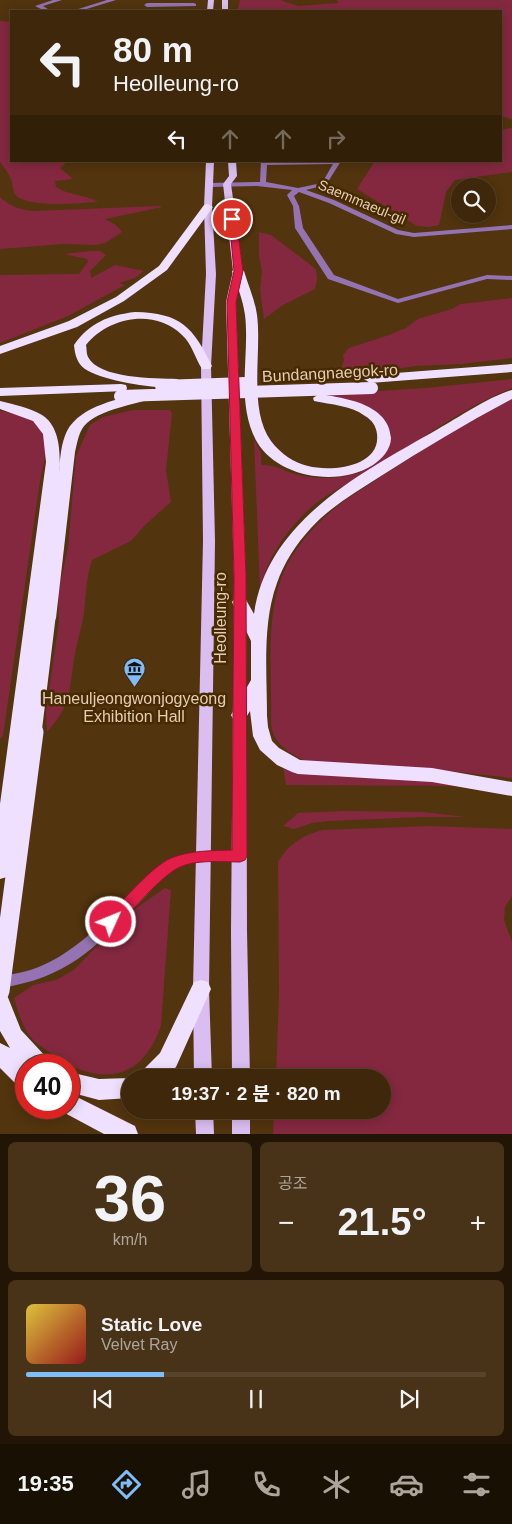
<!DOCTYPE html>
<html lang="ko">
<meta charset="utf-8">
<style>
:root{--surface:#3e270a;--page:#493318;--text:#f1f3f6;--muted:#ada59c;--line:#57442b;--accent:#7fbdfa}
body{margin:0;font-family:Helvetica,"Noto Sans KR",sans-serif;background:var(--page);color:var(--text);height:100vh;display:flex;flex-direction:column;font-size:19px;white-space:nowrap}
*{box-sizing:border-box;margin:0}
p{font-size:16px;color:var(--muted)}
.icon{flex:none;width:28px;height:28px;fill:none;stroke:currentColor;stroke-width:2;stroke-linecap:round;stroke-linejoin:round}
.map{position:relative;height:1134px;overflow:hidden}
.side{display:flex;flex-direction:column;gap:8px;padding:8px;background:#221506;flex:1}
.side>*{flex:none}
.banner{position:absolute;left:10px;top:10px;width:492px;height:152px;border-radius:0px;box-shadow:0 2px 12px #0003,0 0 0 1px var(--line);background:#3e270a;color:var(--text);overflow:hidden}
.tools{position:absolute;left:451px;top:178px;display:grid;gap:10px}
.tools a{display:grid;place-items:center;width:45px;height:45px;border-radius:50%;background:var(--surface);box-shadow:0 2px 12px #0003,0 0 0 1px var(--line);font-size:25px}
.speed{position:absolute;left:15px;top:1054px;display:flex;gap:10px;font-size:25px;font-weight:700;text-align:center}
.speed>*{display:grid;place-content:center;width:65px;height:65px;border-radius:50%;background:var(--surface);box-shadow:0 2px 12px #0003,0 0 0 1px var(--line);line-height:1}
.speed .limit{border:8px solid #d22;background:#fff;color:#111}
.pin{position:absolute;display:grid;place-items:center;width:42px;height:42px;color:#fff;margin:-21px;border:2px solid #fff;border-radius:50%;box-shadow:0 1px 5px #0007}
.me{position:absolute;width:55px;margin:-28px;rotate:46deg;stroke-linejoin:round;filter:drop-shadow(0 0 4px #0008)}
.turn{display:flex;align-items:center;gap:18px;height:105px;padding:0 20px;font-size:22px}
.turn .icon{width:65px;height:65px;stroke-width:2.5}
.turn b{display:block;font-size:35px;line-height:42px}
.lanes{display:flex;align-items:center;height:48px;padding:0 20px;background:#0003;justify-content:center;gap:25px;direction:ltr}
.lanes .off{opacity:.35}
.big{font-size:38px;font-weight:700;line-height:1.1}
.side .widget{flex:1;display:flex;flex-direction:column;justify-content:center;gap:8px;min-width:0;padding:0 18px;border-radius:8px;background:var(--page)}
.side .dial{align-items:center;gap:0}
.dial b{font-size:65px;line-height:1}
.song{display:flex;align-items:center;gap:15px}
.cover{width:60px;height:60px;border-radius:8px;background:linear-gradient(135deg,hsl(50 70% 55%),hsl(0 70% 35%))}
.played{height:5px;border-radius:2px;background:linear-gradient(90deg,var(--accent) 30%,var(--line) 30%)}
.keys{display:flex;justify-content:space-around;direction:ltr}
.heat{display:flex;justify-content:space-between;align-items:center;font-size:28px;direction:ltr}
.side .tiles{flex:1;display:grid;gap:8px;grid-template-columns:1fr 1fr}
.widget:last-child{grid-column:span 2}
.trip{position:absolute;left:121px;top:1069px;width:270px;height:50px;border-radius:25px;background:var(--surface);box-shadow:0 2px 12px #0003,0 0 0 1px var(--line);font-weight:700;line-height:50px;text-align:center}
.tab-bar{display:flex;height:80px;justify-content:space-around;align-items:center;background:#191004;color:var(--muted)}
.tab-bar .icon{width:35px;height:35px}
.tab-bar .current{color:var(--accent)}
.tab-bar b{font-size:22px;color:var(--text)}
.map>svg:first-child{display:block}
.green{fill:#842840}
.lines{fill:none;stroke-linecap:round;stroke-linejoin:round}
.minor{fill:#9573b2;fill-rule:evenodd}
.major{fill:#dabef1;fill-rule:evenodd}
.highway{fill:#f0e0ff;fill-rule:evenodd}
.highway-bridge-far2{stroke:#f0e0ff;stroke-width:12}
.highway-bridge-far1{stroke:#f0e0ff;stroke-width:15}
.highway-bridge{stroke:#f0e0ff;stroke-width:19}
.route{fill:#e11d48;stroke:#92132f}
.labels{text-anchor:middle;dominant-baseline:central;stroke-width:5;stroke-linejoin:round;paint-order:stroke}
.far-street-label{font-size:14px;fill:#e4cdb5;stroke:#472a01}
.street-label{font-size:16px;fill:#e4cdb5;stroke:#472a01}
.poi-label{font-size:16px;fill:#e4cdb5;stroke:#472a01}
</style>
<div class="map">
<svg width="512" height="1134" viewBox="0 0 512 1134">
<rect width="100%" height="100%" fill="#52340e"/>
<path class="green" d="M 240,0 L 280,0 L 298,6 L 338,3 L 337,0 L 512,0 L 512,119 L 501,116 L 501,11 L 237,11 Z
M 0,21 L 11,22 L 11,161 L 68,161 L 60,168 L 73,179 L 55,181 L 56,187 C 69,196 85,194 98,202 C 80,203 26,209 15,194 C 12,189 13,183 11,179 C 8,173 4,167 0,162 Z
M 512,128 L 512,172 L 455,180 L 446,192 L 439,225 L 429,227 L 417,226 L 357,189 L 375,161 L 501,161 L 501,130 Z
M 0,197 C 11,207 20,210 34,211 L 160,206 L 162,207 L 105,219 L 116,225 L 122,232 L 105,243 L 96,245 L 63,244 L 0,249 Z
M 259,232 L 271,235 L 316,269 L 317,279 L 315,289 L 283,305 L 264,319 L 260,290 L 262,271 L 259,256 Z
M 91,251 L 100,251 L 106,255 L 90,271 L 91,278 L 115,265 L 144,271 L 135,278 L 119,283 L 125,285 L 68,316 L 0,343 L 0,275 L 79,274 L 88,262 L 87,259 L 64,254 Z
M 512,298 L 512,358 L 461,364 L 416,366 L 367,373 L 350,373 L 340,370 L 344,361 L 343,355 L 349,348 L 389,335 L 406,328 L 418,319 L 452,309 L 461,304 Z
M 512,379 L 512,388 C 462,408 419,441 374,469 C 351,483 325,493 306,512 C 284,534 267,559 260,589 L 254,439 L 261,453 L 261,465 C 279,465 282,471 298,475 C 320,480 355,480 374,464 C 380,458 385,449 390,442 L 391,433 L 382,418 L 316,395 L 426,388 Z
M 512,399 L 512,778 L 422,768 L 312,763 C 296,758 277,747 272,730 C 270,721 272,709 271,700 C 271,654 266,599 291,558 C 304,536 324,516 345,500 L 480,413 Z
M 133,410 L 170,410 L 172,414 L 166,470 L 171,502 L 145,525 L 131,541 L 92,560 C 86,578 86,595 84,613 C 82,627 77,641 75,654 C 68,690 74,702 47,732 L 46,713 L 59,620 L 58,595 L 68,547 L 76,456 L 90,425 L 103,417 Z
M 0,411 C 52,420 50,436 40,481 L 3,736 L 0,739 Z
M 283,767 L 404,776 L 461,786 L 286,785 Z
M 345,811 L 423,812 L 465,817 L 422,817 L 329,821 L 312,823 L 294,829 L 283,826 L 298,813 Z
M 431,826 L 512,829 L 512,896 L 505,907 L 504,920 L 512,942 L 512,1134 L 273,1134 L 274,1110 L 382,1110 L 382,1078 L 276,1077 L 279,993 L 278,862 C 288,844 303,835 323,830 Z
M 165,888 L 171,890 L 161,1025 C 142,1085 94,1086 49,1052 C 44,1048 38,1045 33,1040 C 23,1029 18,1012 14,998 L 33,985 L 56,980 L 74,970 L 129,913 Z"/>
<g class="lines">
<path class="minor" d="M 53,0 L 62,0 L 43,6 L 51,11 L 45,11 L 35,6 Z
M 107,0 L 116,0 L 80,11 L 72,11 Z
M 194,3 L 196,4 L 196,6 L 147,7 L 144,5 L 147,3 Z
M 261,161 L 341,161 L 326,185 L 306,190 L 334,200 L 398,230 L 414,233 L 512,225 L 512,229 L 414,237 L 396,234 L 329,203 L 299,192 L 294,196 L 299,206 L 303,228 L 334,275 L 398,299 L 487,275 L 512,276 L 512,280 L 487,279 L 398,303 L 328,279 L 295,228 L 293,206 L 287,195 L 292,190 L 257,186 L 210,187 L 207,185 L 210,183 L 260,182 ZM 333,164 L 322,183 L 298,188 L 266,182 L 267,165 Z
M 201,851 L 240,851 L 244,852 L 246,856 L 244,860 L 240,861 C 222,861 200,858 183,865 C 166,872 152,890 140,902 C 94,949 67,978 0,988 L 0,976 C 14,974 28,972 41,966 C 91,945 122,897 164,864 L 179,856 Z"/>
<path class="major" d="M 208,0 L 214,0 L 213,11 L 207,11 Z
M 222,0 L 228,0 L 228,11 L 222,11 Z
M 206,161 L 214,161 L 212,207 L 216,274 L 211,366 L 215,541 L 209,989 L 212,1078 L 194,1078 L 193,989 L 203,541 L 201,366 L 206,274 L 204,207 Z
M 228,161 L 236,161 L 237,176 L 231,184 L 243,271 L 236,302 L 246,577 L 247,931 L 250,1078 L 232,1078 L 231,931 L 234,577 L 226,302 L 233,271 L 223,184 L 229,176 Z
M 195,1110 L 213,1110 L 214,1134 L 196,1134 Z
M 232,1110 L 250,1110 L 250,1134 L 232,1134 Z"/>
<path class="highway" d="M 208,204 L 213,207 L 167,270 L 124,301 L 77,327 L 0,354 L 0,346 L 69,321 L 116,297 L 159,266 L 204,205 Z
M 238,268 L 244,271 C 248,285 255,300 257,315 C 262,352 248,409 271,441 C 280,453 294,463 308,466 C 331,472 381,467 377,434 C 376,426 372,420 365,416 C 350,405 332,405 314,401 L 313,398 L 319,394 C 345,398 389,404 391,438 C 391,449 382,459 373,465 C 339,487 278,478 257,442 C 235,403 250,356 245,315 C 243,300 237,285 232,271 Z
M 135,312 C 181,313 193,327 212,366 L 210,369 L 202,369 C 195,358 192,344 182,335 C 155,308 108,317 86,345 C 87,349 86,353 88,357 C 99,379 155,378 177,379 L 183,383 L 181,386 C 162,391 102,381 85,369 C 77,363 75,355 74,345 C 89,323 109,315 135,312 Z
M 512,364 L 512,372 L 370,383 L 364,379 L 370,375 Z
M 121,384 L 126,385 L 127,388 L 126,391 L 0,396 L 0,388 Z
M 512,390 L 512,399 C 467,423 423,449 381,476 C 356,492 330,507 311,528 C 296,544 284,563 277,583 C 262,624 267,672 267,716 L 268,727 L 272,741 L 279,748 L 300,760 L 432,768 L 512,782 L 512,796 L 432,782 L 298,774 L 292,772 L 277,765 L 260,750 L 253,736 L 250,711 L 245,719 L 239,721 L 233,719 L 231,715 L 251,680 L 251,641 L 232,602 L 235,598 L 240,597 L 245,598 L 254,614 C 267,520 363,472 438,429 C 458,418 490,396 512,390 Z
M 146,392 L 151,393 L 152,396 L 151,399 C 131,405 93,411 82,429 C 78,436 77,444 75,452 L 56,618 L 54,622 L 48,623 L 42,620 L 9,871 L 7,877 L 0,879 L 0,804 L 46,462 L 43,434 L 33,421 L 0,409 L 0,401 C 13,404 30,408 42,415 C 60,426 61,454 59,473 C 60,459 61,443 67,431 C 81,405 120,399 146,392 Z
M 201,980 L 208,982 L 211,989 L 176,1067 L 165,1078 L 139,1078 L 142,1071 L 160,1053 L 194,982 Z
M 0,993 L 7,995 L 21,1030 L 47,1058 L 50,1065 L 26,1065 L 26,1089 L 18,1086 L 0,1068 L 0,1043 L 10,1048 L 0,1031 Z
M 69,1072 L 99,1079 L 130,1078 L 130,1098 L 99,1100 L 69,1092 Z
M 69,1093 L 135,1126 L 138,1134 L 104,1134 L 61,1111 L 60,1108 L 69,1108 Z"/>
<path class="highway-bridge-far2" d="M 161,386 L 246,383
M 120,396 L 372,388"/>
<path class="highway-bridge-far1" d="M 34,733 L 48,618"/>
<path class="highway-bridge" d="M 0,991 L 34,732"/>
</g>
<path class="route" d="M 229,217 L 236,219 L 243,271 L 236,302 L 246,577 L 247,856 L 245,860 L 240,862 C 221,862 195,859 178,868 C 158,879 133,910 116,927 L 111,929 L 106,927 L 103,922 L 106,918 C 122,902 152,866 171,858 C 191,850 212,851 232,850 L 234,577 L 227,302 L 234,271 Z"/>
<defs>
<symbol id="museum-pin" viewBox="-11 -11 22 30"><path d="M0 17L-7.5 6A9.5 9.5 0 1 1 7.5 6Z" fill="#7fbdfa" stroke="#472a01"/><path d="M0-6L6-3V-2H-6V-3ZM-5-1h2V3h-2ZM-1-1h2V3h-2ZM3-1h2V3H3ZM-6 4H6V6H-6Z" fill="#111"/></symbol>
</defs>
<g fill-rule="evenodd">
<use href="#museum-pin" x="122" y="656" width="25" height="34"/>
</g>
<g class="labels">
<g class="far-street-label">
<text transform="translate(362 202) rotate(23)">Saemmaeul-gil</text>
</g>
<g class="street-label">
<text transform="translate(330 373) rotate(-3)">Bundangnaegok-ro</text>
<text transform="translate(220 618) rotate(-90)">Heolleung-ro</text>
</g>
<g class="poi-label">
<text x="134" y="698">Haneuljeongwonjogyeong<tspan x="134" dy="18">Exhibition Hall</tspan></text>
</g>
</g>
</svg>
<div class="tools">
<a><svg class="icon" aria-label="search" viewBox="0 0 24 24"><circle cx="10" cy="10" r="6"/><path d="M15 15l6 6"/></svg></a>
</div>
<div class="speed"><div class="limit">40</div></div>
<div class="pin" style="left:232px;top:219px;background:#d93025"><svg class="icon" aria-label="arrive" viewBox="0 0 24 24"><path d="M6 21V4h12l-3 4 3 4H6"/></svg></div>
<svg class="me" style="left:111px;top:922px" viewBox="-20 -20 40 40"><circle r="17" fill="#e11d48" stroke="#fff" stroke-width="3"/><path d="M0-11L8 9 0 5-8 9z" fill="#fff"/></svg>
<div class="trip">19:37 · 2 분 · 820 m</div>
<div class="banner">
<div class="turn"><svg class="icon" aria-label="left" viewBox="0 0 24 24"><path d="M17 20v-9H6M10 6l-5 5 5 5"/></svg><div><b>80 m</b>Heolleung-ro</div></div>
<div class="lanes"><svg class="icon" aria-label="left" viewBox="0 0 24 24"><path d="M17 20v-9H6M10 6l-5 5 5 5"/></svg><svg class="icon off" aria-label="ahead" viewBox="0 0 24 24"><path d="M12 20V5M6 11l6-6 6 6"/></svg><svg class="icon off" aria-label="ahead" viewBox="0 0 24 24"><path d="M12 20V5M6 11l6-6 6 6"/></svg><svg class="icon off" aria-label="right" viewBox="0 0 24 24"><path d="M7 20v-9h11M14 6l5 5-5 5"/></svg></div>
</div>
</div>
<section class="side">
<div class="tiles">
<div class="widget dial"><b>36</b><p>km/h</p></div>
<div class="widget"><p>공조</p>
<div class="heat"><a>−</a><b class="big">21.5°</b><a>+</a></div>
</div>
<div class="widget">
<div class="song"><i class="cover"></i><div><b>Static Love</b><p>Velvet Ray</p></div></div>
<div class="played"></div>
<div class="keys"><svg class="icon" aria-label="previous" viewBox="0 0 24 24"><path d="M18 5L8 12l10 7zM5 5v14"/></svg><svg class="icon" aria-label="pause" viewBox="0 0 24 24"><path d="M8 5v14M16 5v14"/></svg><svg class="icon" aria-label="next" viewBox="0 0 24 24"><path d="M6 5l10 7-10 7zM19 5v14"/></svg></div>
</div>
</div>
</section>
<nav class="tab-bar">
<b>19:35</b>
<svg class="icon current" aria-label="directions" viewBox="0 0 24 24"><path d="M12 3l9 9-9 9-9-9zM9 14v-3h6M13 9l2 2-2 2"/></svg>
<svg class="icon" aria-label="music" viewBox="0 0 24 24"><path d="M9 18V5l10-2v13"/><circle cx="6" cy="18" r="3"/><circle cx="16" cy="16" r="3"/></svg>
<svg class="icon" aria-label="phone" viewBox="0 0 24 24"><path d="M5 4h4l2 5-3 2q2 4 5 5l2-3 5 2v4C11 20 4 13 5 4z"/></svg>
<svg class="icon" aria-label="climate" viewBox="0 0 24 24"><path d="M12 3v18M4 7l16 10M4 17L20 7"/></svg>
<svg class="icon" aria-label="car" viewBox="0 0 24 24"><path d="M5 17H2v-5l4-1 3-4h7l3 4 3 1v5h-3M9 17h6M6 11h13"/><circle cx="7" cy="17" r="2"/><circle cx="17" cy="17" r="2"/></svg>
<svg class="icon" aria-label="filters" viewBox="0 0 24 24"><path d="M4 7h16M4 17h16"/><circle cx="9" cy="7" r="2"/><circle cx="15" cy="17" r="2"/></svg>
</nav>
